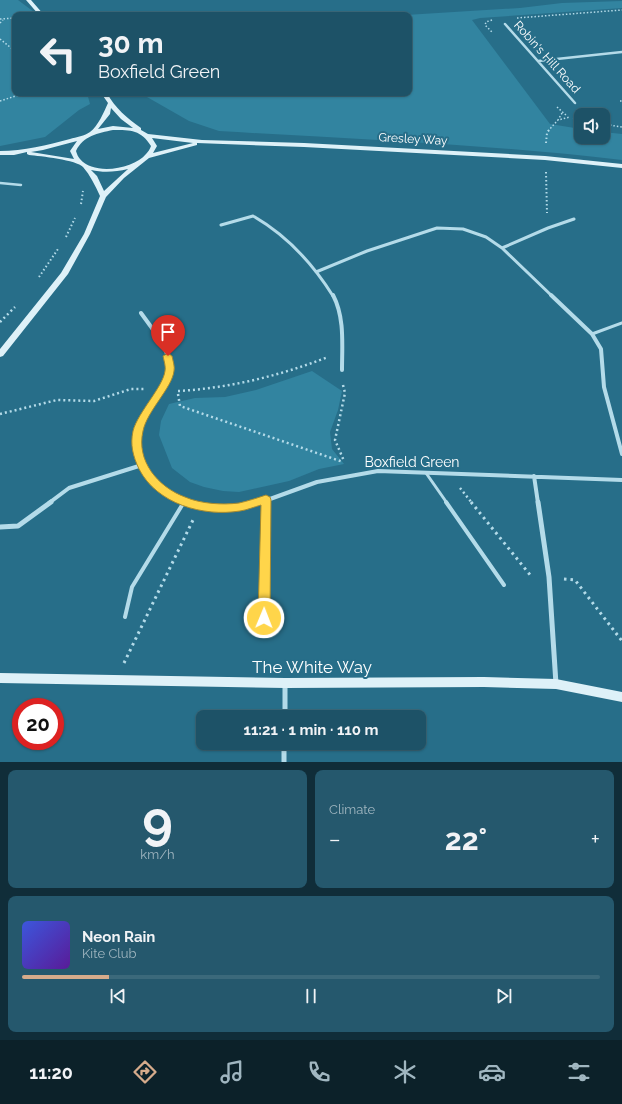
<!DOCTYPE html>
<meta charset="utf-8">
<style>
:root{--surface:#1d5267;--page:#25586d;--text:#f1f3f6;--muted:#a0b6c0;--line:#3b697b;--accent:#d6ab8b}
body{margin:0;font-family:Raleway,sans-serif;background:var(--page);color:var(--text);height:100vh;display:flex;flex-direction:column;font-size:15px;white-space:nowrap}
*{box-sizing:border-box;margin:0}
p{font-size:13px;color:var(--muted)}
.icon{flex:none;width:22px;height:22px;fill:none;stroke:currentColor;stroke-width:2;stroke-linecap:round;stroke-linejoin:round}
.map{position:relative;height:762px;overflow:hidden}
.side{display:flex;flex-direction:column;gap:8px;padding:8px;background:#102d39;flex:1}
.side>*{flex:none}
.banner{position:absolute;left:12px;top:12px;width:400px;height:84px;border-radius:8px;box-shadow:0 1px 3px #0004,0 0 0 1px var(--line);background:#1d5267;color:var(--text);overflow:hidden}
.tools{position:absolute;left:574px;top:108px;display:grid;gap:8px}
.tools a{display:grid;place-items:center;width:36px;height:36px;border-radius:8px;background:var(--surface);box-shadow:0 1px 3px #0004,0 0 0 1px var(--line);font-size:20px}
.speed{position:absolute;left:12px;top:698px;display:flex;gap:8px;font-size:20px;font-weight:700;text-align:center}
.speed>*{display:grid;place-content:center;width:52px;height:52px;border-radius:50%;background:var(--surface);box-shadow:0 1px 3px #0004,0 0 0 1px var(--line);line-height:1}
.speed .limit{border:6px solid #d22;background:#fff;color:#111}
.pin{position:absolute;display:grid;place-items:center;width:34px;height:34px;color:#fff;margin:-41px -17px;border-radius:50% 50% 50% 0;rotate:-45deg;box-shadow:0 0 4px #0007}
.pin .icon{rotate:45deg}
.me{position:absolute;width:44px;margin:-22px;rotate:1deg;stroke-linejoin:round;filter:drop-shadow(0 0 3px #0008)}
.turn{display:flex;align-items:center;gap:14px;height:84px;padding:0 20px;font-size:18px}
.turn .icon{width:52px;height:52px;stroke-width:2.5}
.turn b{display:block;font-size:28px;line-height:34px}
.big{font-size:30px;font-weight:700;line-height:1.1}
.side .card{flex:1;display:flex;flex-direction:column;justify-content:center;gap:6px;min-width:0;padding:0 14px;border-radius:8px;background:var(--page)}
.side .dial{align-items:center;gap:0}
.dial b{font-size:52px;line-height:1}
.song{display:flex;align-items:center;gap:12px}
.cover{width:48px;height:48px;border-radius:6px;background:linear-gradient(135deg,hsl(230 70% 55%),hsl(270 70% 35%))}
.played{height:4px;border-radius:2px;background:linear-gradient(90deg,var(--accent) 15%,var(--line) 15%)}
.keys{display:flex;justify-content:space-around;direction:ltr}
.heat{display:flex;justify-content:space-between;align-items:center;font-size:22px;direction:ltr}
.side .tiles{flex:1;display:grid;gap:8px;grid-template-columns:1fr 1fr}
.card:last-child{grid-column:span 2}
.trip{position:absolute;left:196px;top:710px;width:230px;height:40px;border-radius:8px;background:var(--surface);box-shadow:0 1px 3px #0004,0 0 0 1px var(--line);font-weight:700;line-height:40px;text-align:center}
.tab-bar{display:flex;height:64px;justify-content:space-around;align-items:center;background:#0c2129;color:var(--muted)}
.tab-bar .icon{width:28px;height:28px}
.tab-bar .active{color:var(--accent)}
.tab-bar b{font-size:18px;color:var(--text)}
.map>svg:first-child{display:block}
.green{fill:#3284a0}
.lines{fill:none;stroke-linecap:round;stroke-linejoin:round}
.path-far3{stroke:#b4dbe9;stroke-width:1.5;stroke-dasharray:1.5 2;stroke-linecap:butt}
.path-far2{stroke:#b4dbe9;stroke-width:2;stroke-dasharray:1.5 2.5;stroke-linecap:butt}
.path-far1{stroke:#b4dbe9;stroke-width:2.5;stroke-dasharray:2 3;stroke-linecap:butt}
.path{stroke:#b4dbe9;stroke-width:3;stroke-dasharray:2.5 4;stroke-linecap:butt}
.lane-far2{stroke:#b4dbe9;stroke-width:2.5}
.lane-far1{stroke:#b4dbe9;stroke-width:3}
.lane{stroke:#b4dbe9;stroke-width:4}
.street-far3{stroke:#b4dbe9;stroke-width:2.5}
.street-far2{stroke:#b4dbe9;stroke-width:3}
.street-far1{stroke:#b4dbe9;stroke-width:4}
.street{stroke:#b4dbe9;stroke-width:5}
.secondary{fill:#def1f8;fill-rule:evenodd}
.route{fill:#ffd54a;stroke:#a68a30}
.labels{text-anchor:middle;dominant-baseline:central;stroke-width:4;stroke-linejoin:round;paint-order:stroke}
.far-street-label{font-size:12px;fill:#fff;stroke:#276e89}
.street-label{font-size:14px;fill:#fff;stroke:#276e89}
.near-street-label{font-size:17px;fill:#fff;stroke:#276e89}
</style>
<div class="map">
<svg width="622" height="762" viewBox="0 0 622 762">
<rect width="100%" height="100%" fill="#276e89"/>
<path class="green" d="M 0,0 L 18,0 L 38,15 L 15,15 L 15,93 L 87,93 L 90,104 L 79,110 L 45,137 L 0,146 Z
M 622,1 L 622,8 L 480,18 L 472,20 L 550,124 L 581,129 L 581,137 L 603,137 L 603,132 L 622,134 L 622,160 C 488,144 354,139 219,131 L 189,121 L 140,93 L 409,93 L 409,15 L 406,15 L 520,8 L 562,3 Z
M 312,371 L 342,391 L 338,410 L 330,432 L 332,449 L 344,464 L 319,469 L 289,481 L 239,492 L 223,491 L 204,487 L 190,482 L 172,468 L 159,435 L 161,421 L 169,404 L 195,398 L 225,397 L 256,390 Z"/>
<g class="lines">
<path class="path-far3" d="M 517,18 L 622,10
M 0,19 L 15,18
M 492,20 L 486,22 L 485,25 L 493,33
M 0,23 L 3,20
M 0,39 L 15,51
M 0,101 L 25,93
M 620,101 L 622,101
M 557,107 L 567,116
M 562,113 L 558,120 L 570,117
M 573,118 L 581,119
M 603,124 L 622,127
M 548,131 L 558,120"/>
<path class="path-far2" d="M 546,143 L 547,133 L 549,130
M 546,172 L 547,213
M 81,204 L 83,191
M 66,237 L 75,218
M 39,277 L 58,249"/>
<path class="path-far1" d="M 0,322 L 15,307
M 343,385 L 345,393 L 335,440 L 344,461
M 178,391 C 230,388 279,376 328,357
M 178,394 L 180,406 L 343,462
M 0,414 L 57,400 L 94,401 L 131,389 L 145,389
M 460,488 L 472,503"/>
<path class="path" d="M 471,502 L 531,576 L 533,576
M 564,579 L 575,580 L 622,641
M 124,663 L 193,520"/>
<path class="lane-far2" d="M 0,183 L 21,185"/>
<path class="lane-far1" d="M 592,334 L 622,323
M 426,473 L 447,503
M 266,503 L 266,500"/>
<path class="lane" d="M 446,502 L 504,585
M 125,617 L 132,587 L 184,502
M 264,618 L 266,502"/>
<path class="street-far3" d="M 505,24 L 575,103
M 538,61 L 622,52"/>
<path class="street-far2" d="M 221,225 L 253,216 C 286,235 313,264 333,296
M 502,248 L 548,228 L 574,219
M 316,272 L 367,251 L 437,228 L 463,229 L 486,237 L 502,248 L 552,296"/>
<path class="street-far1" d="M 333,295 C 345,318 342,345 342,370
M 551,295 L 592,334 L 601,349 L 604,387 L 622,454
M 141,313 C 151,327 171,351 170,369 C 170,379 163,389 158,397 C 140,423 127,444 147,474 C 157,488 172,498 189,503
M 534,476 L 538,503
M 49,503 L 69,488 L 142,465
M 259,503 L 317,482 L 378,471 L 622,480"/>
<path class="street" d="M 185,502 C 211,509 237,510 262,502
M 538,502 L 549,577 L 556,684
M 0,527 L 18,526 L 51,502
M 285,684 L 285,717
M 284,743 L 284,762"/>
<path class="secondary" d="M 26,0 L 31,0 L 44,15 L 39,15 Z
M 101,93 L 107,93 C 115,108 127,118 141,128 L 141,130 L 148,134 L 202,140 L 304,143 L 545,156 L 622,164 L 622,168 L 545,160 L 304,147 L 197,143 L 197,145 L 149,158 L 124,178 L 106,197 L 90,234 L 68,274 L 3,356 L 0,357 L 0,349 L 61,273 L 84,234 L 100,196 C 95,185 90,175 83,167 C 77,160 40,156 29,155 L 27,154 L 27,152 L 14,155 L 0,155 L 0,151 C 24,151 47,145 70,139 C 76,137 85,136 90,132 C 98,126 104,112 108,103 ZM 111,108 L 121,119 L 133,128 L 113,126 L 98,129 L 110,114 ZM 113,130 C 131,130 141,130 151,146 C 150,149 148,152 146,154 C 134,169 94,176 80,159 C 78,157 77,154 76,151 C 83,136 98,133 113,130 ZM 152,138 L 193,143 L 153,153 L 157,146 ZM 77,141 L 70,151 L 74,159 L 31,152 L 43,150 ZM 128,169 L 104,191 L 97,176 L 91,170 C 104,173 115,172 128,169 Z
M 0,673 L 285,678 L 484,677 L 556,679 L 622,692 L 622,702 L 556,689 L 484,687 L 285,688 L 0,683 Z"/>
</g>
<path class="route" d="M 168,353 L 172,356 C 173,361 175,367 174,371 C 172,388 147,411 143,431 C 136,461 158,487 185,497 C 201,504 223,505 239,503 C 248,501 257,498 266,495 L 270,497 L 271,500 L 270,618 L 268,622 L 264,623 L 260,622 L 258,618 L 261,505 C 254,507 247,510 240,511 C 203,517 157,504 139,469 C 133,456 130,445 133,431 C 138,412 163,387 165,371 C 166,367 164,361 163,356 Z"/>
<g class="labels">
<g class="far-street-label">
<text transform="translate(547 57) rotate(48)">Robin's Hill Road</text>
<text transform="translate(413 139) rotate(3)">Gresley Way</text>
</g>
<g class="street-label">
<text x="412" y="462">Boxfield Green</text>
</g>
<g class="near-street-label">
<text x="312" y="667">The White Way</text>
</g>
</g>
</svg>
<div class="tools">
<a><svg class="icon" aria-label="sound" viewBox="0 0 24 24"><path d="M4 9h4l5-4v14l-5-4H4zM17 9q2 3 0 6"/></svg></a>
</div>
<div class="speed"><div class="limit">20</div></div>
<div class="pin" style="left:168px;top:356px;background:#d93025"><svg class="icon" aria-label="arrive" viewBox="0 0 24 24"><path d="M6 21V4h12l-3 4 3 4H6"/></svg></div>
<svg class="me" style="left:264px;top:618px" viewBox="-20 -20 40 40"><circle r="17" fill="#ffd54a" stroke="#fff" stroke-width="3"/><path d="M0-11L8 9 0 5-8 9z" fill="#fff"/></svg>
<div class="trip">11:21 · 1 min · 110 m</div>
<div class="banner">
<div class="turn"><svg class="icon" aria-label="left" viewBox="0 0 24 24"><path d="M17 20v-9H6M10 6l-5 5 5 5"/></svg><div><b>30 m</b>Boxfield Green</div></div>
</div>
</div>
<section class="side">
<div class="tiles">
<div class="card dial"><b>9</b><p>km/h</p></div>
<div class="card"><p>Climate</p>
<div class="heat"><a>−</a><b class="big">22°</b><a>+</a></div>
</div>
<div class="card">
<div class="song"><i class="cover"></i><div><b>Neon Rain</b><p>Kite Club</p></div></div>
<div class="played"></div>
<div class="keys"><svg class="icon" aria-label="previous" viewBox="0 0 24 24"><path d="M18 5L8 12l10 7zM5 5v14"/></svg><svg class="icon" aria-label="pause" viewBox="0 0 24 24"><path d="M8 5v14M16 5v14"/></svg><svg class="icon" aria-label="next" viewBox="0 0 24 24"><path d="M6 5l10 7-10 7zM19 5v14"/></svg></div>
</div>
</div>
</section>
<nav class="tab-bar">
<b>11:20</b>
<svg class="icon active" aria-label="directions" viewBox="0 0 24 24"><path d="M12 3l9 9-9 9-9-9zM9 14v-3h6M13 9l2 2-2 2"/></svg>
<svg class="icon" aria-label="music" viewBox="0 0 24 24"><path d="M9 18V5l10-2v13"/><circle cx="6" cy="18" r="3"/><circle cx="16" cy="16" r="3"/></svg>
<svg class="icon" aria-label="phone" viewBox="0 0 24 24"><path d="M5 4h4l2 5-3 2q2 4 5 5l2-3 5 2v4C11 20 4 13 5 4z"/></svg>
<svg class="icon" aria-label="climate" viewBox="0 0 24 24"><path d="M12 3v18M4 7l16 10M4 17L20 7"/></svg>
<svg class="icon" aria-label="car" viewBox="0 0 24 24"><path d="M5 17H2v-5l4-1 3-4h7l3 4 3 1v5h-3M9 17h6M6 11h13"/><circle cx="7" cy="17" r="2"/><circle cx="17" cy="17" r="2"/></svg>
<svg class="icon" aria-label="filters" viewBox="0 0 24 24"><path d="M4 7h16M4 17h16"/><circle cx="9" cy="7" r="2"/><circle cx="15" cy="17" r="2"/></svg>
</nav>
